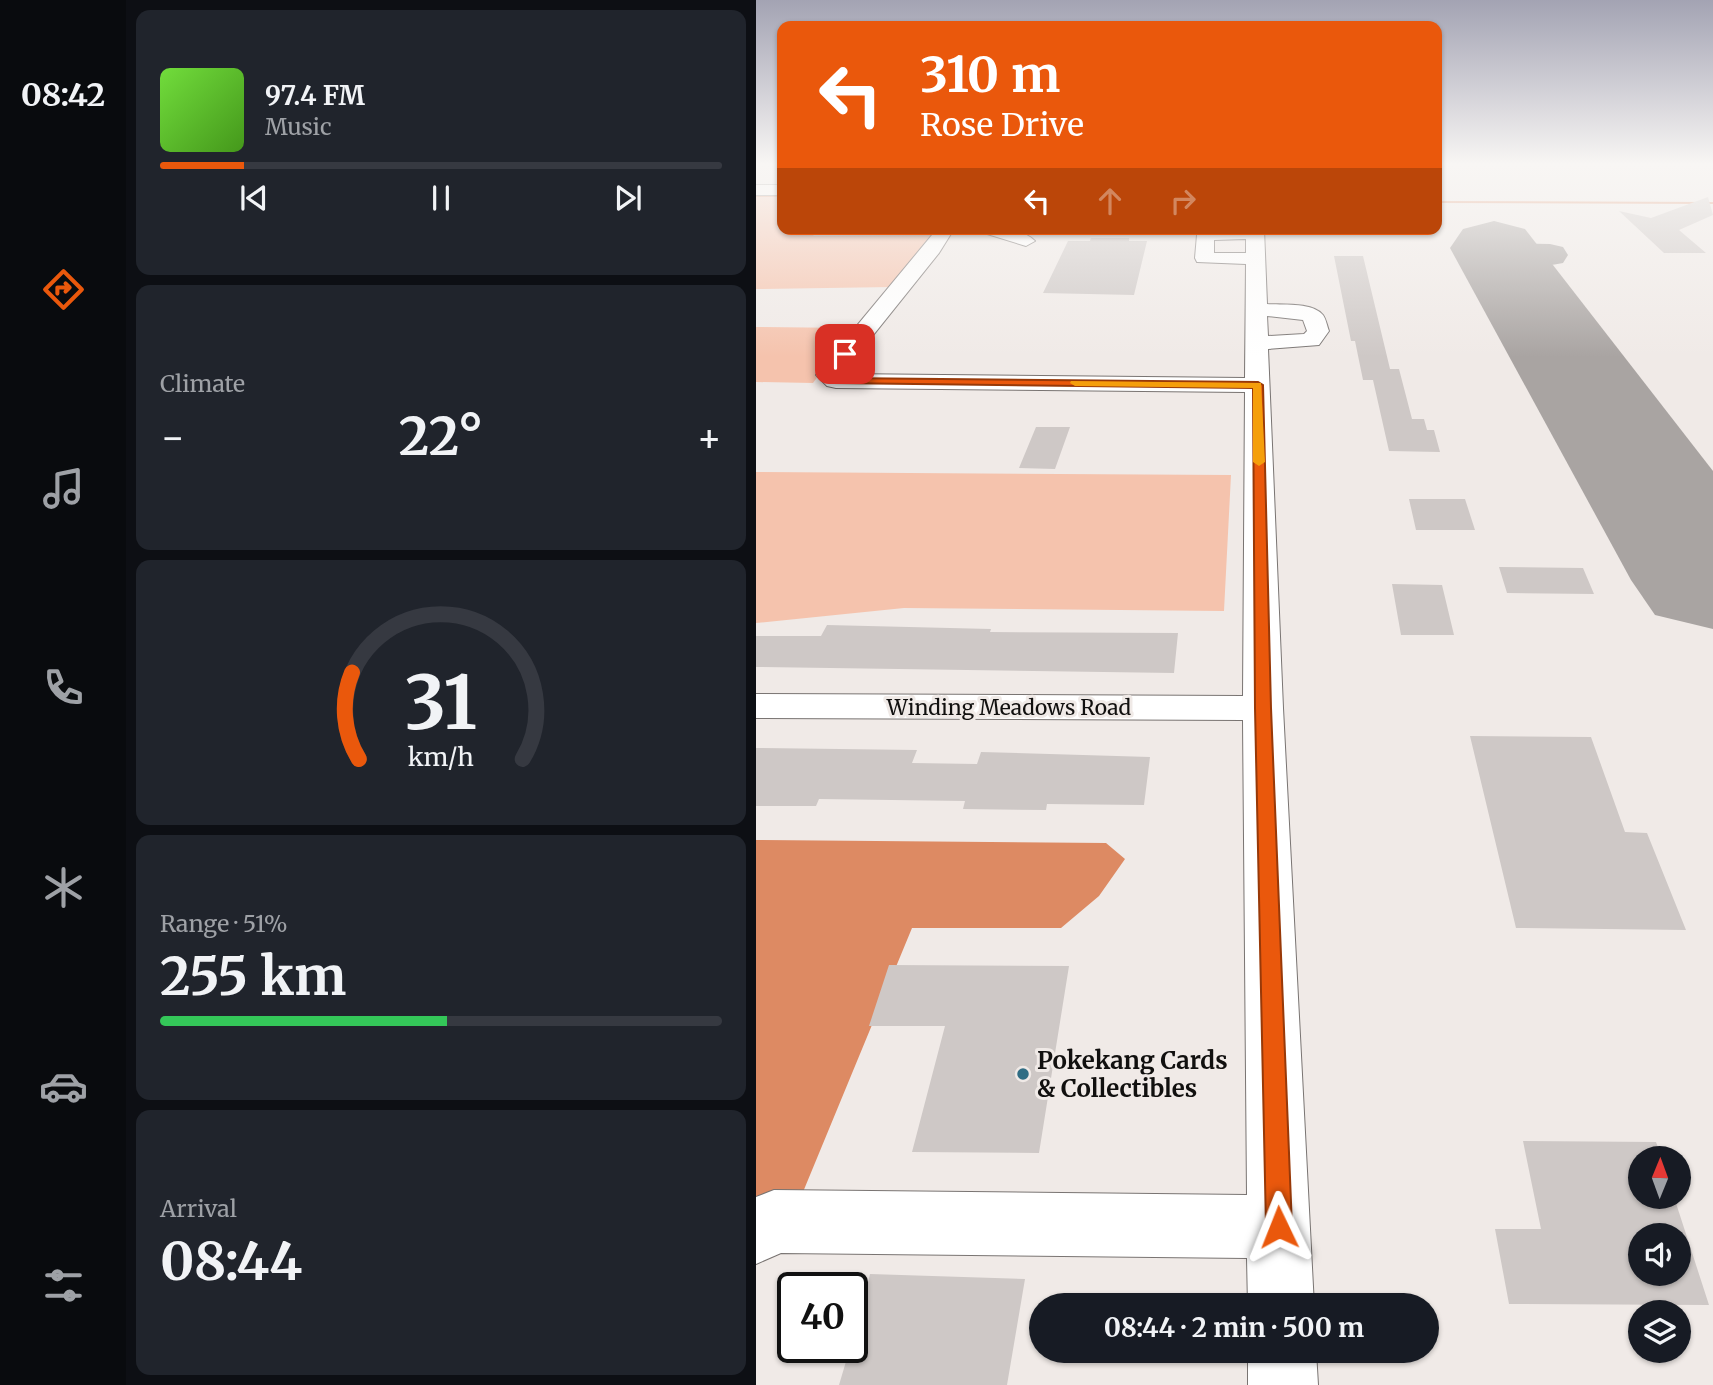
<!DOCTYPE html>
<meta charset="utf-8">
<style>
:root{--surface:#171b24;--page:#20242c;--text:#f1f3f6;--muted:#9ea1a6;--line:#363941;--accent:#ea580c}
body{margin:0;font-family:Merriweather,serif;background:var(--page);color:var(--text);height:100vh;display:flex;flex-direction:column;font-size:26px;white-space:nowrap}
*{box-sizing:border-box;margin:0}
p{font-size:23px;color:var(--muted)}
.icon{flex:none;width:38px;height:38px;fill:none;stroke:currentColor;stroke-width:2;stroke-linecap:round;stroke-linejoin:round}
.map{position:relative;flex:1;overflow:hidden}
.sheet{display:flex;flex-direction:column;gap:10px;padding:10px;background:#0d0f14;width:630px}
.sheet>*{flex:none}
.guide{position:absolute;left:21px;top:21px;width:665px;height:214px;border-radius:14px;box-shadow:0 2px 5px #0004;background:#ea580c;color:#fff;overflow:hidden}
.needle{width:46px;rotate:1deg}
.fabs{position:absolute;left:872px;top:1146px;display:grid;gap:14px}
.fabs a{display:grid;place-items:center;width:63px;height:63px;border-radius:50%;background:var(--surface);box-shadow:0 2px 5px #0004;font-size:35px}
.speed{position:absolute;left:21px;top:1272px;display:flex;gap:14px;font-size:35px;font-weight:700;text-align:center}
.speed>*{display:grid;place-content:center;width:91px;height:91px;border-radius:50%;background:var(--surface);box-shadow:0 2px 5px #0004;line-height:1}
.speed .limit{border:4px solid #111;border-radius:10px;background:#fff;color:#111}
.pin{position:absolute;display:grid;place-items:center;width:60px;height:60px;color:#fff;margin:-30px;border-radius:14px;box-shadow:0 4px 10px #0006}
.me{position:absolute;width:77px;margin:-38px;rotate:358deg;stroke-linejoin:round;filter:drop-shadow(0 0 5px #0008)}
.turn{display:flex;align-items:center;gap:24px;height:147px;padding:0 28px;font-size:32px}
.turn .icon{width:91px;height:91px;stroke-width:2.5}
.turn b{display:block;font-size:49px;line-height:60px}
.lanes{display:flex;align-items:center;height:66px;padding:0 28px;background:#0003;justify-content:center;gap:35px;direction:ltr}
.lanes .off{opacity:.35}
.big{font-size:52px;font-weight:700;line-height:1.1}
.sheet .tile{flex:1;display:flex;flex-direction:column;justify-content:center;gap:10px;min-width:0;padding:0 24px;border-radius:14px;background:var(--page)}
.sheet .dial{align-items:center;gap:0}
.dial svg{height:182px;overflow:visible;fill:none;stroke:var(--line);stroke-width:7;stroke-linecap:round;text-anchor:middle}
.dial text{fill:var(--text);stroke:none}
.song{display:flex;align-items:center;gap:21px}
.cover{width:84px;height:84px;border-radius:10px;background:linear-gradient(135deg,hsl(100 70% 55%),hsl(100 70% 35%))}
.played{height:7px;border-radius:4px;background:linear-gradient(90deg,var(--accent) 15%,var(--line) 15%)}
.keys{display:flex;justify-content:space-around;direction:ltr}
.heat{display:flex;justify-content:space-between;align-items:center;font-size:38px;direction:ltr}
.charge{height:10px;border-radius:5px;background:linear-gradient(90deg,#34c759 51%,var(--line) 0)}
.trip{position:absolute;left:273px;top:1293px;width:410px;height:70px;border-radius:35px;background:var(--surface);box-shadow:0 2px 5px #0004;font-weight:700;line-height:70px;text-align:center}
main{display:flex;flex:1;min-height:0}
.menu{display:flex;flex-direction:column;width:126px;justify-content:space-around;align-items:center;background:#090b0e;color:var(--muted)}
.menu .icon{width:49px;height:49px}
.menu .on{color:var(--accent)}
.menu b{font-size:32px;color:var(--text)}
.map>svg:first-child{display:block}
.green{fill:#f5c3ad}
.water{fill:#dd8a63}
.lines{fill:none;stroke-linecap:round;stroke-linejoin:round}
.stream{fill:#dd8a63;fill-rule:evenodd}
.taxiway{fill:#a9a4a2;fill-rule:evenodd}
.runway{fill:#a9a4a2;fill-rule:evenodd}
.building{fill:#cec8c6;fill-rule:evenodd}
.minor-casing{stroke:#797472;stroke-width:2}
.minor{fill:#fff;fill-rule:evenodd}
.route{fill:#ea580c;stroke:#983908;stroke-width:2}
.slow{fill:#f59e0b}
.poi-dot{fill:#306d84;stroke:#f0eae7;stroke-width:2.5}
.labels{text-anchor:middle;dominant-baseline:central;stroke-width:6;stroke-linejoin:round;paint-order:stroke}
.street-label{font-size:21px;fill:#11100f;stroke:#f0eae7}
.near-poi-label{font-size:24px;font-weight:bold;fill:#11100f;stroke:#f0eae7;text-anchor:start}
</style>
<main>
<nav class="menu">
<b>08:42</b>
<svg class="icon on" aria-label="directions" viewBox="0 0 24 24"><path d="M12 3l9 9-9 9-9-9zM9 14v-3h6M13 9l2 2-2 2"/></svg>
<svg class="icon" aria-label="music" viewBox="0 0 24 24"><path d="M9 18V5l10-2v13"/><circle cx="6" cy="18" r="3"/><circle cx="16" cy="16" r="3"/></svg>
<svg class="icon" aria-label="phone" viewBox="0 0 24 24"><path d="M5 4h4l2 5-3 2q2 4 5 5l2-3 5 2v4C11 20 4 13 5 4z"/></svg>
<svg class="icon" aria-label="climate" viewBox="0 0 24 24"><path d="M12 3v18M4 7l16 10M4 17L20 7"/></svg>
<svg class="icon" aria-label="car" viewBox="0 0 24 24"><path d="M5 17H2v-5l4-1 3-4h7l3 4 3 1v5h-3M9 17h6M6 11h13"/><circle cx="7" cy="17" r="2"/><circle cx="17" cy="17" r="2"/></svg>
<svg class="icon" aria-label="filters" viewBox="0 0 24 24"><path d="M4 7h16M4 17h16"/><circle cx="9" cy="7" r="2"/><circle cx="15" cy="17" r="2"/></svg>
</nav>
<section class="sheet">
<div class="tile">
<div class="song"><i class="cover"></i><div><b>97.4 FM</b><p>Music</p></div></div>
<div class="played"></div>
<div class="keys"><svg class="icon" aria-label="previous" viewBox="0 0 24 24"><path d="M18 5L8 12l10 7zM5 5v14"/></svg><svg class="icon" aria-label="pause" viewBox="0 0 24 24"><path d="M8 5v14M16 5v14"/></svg><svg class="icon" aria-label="next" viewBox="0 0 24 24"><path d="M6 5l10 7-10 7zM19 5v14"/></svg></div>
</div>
<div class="tile"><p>Climate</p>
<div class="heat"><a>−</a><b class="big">22°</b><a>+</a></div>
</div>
<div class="tile dial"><svg viewBox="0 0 100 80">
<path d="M14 69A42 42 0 1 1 86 69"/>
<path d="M14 69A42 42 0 0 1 11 31" stroke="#ea580c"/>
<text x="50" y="56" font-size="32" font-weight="700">31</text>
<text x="50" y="72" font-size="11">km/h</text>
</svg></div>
<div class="tile"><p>Range · 51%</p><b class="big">255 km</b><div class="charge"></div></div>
<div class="tile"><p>Arrival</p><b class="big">08:44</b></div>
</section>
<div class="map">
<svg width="957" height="1385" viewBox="0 0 957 1385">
<rect width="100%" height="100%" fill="#f0eae7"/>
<path class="green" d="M 0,192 L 26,192 L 26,229 L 63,229 L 57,236 L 175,235 L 136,287 L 0,289 Z
M 0,327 L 97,328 L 57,383 L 0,382 Z
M 0,472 L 475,475 L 468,611 L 148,608 L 0,623 Z"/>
<path class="water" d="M 0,840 L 350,843 L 369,859 L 343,896 L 305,928 L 156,928 L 47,1192 L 0,1211 Z"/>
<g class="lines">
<path class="stream" d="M 0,195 L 26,195 L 26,197 L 0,197 Z
M 681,201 L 957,202 L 957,204 L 681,203 Z"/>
<path class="taxiway" d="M 742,243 L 794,244 L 807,247 L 812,255 L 807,263 C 783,268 753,267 729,262 L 724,254 L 729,246 Z"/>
<path class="runway" d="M 738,221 L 769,229 L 957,471 L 957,629 L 899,615 L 875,580 L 694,248 L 707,229 Z"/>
</g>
<path class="building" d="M 952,197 L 957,215 L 923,230 L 950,253 L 908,253 L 863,211 L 895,218 Z
M 335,238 L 373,238 L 373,241 L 391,241 L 378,295 L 287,293 L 312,241 L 334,241 Z
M 578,256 L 607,256 L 634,369 L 643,369 L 656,419 L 668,419 L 671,430 L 678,430 L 684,452 L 633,451 L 617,380 L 607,380 L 599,341 L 595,341 Z
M 280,427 L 314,427 L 299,469 L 263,468 Z
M 653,499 L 709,499 L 719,530 L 660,530 Z
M 743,567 L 827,568 L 838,594 L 751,593 Z
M 636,584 L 686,585 L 698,635 L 645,635 Z
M 71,625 L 235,629 L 234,632 L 422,633 L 418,673 L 0,667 L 0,636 L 65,636 Z
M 714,736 L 835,737 L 869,832 L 891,833 L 930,930 L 760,928 Z
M 0,748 L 161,750 L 156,763 L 221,764 L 225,752 L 394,757 L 388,805 L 291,804 L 290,810 L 207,809 L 209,801 L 63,799 L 60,806 L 0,806 Z
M 133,965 L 313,966 L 283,1153 L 156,1152 L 189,1026 L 113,1026 Z
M 767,1141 L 900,1142 L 906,1158 L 884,1158 L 884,1197 L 918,1197 L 953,1305 L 753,1304 L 739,1229 L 785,1229 ZM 884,1236 L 922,1236 L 922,1274 L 884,1274 Z
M 114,1274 L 269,1279 L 251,1385 L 83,1385 L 94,1348 L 96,1348 Z"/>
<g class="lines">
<defs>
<path id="minor" d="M 0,185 L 26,185 L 26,195 L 0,195 Z
M 181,229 L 198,229 L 183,253 L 86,374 L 489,378 L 490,264 L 441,262 L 439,258 L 441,235 L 450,230 L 508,229 L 511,304 C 525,305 557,302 567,315 C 570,319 571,326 573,331 L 563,345 L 512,349 L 527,708 L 558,1306 L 492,1306 L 491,1258 L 25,1253 L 0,1264 L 0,1197 L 18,1190 L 491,1195 L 487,720 L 0,718 L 0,694 L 487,696 L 489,392 L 80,388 L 71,386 L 60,375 ZM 490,239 L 490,253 L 458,253 L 458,240 ZM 511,316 L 547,320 L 551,331 L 548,334 L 512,336 Z
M 226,229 C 243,229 266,228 279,241 L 270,246 L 228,233 Z
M 492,1351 L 560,1351 L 562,1385 L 492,1385 Z"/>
</defs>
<use href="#minor" class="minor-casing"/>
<use href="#minor" class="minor"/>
</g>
<linearGradient id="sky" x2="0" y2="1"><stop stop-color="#a3a3b3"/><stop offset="0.46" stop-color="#f8f6f4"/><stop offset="1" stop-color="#f8f6f4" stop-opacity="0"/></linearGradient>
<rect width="957" height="357" fill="url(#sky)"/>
<path class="route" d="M 89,351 L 94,354 L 78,374 L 82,378 L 502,382 L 507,385 L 515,708 L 536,1227 L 532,1236 L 523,1240 L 514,1236 L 510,1227 L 499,708 L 497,388 L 77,383 L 67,375 Z"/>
<path class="slow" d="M 315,381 L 505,383 L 509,462 L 503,466 L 497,462 L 497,388 L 319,386 L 314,383 Z"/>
<circle class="poi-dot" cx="267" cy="1074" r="7"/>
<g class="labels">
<g class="street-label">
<text x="253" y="707">Winding Meadows Road</text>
</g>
<g class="near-poi-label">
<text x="281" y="1060">Pokekang Cards<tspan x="281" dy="28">&amp; Collectibles</tspan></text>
</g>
</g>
</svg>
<div class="fabs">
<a><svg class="needle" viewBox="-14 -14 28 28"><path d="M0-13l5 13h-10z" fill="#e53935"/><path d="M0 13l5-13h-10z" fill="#9ea1a6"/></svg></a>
<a><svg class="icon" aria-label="sound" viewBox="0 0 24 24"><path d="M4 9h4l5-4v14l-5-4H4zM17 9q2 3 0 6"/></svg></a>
<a><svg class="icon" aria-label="layers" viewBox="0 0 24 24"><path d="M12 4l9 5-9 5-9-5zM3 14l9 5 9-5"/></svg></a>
</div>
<div class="speed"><div class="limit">40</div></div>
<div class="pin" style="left:89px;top:354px;background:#d93025"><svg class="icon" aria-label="arrive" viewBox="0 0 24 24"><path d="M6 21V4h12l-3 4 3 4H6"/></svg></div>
<svg class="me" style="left:523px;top:1227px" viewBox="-20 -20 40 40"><path d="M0-17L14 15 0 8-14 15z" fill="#ea580c" stroke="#fff" stroke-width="4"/></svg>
<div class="trip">08:44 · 2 min · 500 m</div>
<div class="guide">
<div class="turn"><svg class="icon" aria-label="left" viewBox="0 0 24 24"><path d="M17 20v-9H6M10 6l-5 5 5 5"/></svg><div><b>310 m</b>Rose Drive</div></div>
<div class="lanes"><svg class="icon" aria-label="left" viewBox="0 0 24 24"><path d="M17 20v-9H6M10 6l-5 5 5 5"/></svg><svg class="icon off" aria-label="ahead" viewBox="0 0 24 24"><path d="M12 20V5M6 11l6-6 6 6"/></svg><svg class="icon off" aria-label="right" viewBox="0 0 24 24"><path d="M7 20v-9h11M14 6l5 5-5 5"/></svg></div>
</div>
</div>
</main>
